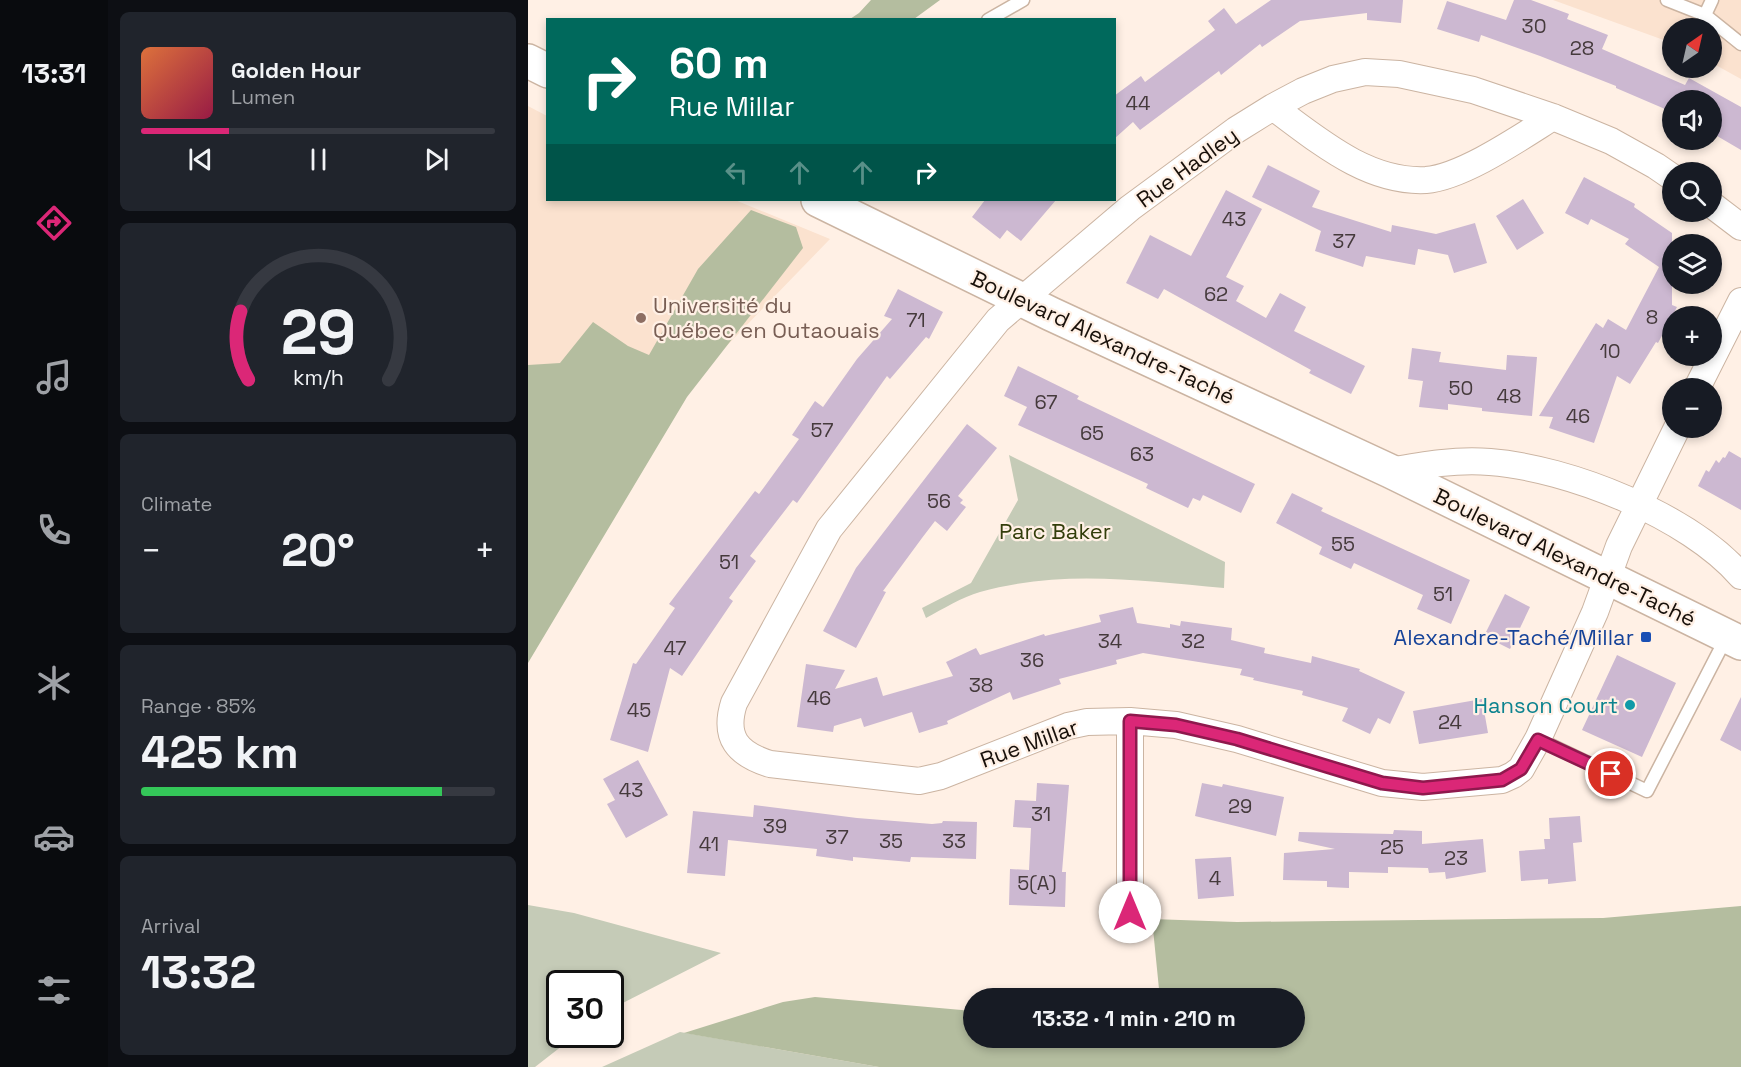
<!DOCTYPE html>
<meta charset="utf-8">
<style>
:root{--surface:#171b24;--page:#20242c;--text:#f1f3f6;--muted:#9ea1a6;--line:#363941;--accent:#db2777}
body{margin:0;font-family:"Space Grotesk",sans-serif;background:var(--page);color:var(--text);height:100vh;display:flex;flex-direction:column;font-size:22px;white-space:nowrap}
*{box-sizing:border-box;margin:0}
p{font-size:20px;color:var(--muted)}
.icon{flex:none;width:33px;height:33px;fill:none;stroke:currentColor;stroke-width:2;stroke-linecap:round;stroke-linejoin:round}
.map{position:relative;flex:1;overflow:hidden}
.side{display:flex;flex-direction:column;gap:12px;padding:12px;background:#0d0f14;width:420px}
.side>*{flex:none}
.top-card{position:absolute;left:18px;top:18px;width:570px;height:183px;border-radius:0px;box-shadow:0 3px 9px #0003;background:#00695c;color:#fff;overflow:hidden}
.needle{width:39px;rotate:34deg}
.tools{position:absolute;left:1134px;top:18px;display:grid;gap:12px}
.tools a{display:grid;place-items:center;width:60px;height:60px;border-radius:50%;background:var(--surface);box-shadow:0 3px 9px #0003;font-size:30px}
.speed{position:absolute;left:18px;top:970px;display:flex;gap:12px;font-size:30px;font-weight:700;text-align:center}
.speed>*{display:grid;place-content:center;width:78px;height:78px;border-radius:50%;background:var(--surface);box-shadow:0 3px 9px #0003;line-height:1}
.speed .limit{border:3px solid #111;border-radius:9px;background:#fff;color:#111}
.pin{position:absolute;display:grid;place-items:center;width:51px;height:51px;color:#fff;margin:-26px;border:3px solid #fff;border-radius:50%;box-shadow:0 2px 6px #0007}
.me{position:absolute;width:66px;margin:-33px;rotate:0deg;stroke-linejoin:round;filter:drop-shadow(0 0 4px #0008)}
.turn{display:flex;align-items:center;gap:21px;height:126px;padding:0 24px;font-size:27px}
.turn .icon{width:78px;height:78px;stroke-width:2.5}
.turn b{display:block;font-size:42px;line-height:51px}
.lanes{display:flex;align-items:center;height:57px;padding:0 24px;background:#0003;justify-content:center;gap:30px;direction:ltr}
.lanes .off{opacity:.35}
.big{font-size:45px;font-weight:700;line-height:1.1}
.side .widget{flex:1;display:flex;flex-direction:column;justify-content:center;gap:9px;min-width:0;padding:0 21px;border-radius:9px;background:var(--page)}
.side .dial{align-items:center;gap:0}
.dial svg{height:156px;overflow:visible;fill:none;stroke:var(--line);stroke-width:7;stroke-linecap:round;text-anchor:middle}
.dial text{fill:var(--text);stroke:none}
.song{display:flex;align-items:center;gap:18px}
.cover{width:72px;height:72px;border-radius:9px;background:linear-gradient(135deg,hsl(20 70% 55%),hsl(340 70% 35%))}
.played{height:6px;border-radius:3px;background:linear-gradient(90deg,var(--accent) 25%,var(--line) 25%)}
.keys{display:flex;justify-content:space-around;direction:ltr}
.heat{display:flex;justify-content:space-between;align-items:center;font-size:33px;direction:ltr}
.charge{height:9px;border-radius:4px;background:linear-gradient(90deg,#34c759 85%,var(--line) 0)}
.trip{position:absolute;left:435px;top:988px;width:342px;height:60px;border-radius:30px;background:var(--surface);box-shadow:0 3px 9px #0003;font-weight:700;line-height:60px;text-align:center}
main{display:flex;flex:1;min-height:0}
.menu{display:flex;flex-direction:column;width:108px;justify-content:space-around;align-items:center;background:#090b0e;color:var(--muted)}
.menu .icon{width:42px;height:42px}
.menu .selected{color:var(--accent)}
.menu b{font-size:27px;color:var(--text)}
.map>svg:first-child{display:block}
.built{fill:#fbe2cf}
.green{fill:#c5cbb7}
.forest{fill:#b4bd9f}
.building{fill:#ccb8d1}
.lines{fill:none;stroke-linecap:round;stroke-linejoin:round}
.service-casing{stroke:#cbb4a2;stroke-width:15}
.minor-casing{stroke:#cbb4a2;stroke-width:28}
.secondary-casing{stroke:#cbb4a2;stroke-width:36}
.service{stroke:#fff;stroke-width:12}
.minor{stroke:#fff;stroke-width:26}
.secondary{stroke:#fff;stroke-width:33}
.route-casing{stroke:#8e194d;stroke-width:15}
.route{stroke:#db2777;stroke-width:10}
.education-dot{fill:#8d6e63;stroke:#fff0e5;stroke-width:2}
.transit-dot{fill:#1a4fb4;stroke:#fff0e5;stroke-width:2}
.culture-dot{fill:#0f9aa8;stroke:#fff0e5;stroke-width:2}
.labels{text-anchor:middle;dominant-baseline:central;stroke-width:4.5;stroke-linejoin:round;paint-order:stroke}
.number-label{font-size:20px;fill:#453a3c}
.street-label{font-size:22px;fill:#18100a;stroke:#fff0e5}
.education-label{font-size:22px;fill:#785e54;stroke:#fff0e5;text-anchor:start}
.park-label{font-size:22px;fill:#323d0a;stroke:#fff0e5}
.transit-label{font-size:22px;fill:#164399;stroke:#fff0e5;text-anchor:end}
.culture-label{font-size:22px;fill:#0d838f;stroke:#fff0e5;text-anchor:end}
</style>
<main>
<nav class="menu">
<b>13:31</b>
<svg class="icon selected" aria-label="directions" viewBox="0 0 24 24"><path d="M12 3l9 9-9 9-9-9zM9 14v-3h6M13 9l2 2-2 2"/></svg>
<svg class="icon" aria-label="music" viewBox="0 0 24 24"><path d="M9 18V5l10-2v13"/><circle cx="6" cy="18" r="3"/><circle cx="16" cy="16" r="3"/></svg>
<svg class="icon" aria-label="phone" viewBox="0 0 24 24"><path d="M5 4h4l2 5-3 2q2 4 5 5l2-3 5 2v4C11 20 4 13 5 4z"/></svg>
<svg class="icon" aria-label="climate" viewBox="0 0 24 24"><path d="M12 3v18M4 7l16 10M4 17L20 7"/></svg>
<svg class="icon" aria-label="car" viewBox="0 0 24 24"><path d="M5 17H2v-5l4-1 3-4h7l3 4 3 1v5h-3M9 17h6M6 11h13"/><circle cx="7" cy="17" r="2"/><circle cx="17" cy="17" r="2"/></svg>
<svg class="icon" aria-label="filters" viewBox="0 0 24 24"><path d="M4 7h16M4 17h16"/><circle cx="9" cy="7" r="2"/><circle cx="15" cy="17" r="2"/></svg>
</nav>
<section class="side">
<div class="widget">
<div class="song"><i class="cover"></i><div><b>Golden Hour</b><p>Lumen</p></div></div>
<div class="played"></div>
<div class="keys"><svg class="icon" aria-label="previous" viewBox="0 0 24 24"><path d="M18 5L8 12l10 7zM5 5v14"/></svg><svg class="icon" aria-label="pause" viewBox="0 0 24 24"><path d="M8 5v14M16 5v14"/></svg><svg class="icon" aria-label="next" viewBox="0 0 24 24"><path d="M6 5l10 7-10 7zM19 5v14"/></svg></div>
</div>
<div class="widget dial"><svg viewBox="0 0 100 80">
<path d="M14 69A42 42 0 1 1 86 69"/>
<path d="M14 69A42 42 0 0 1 10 34" stroke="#db2777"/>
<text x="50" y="56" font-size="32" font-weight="700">29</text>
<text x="50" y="72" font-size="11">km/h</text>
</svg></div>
<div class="widget"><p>Climate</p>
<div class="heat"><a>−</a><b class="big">20°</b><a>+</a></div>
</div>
<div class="widget"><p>Range · 85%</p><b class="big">425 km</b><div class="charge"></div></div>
<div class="widget"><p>Arrival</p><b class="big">13:32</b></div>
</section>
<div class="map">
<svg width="1213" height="1067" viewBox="0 0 1213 1067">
<rect width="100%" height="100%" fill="#fff0e5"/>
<path class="built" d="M 1025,0 L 1213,0 L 1213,79 L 1184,63 L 1184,28 L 1144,28 L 1144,43 Z
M 0,106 L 19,116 L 20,200 L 207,200 L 302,239 L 150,396 L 0,646 Z"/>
<path class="green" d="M 481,455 L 697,562 L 696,588 C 615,581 533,569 452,592 C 434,597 415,609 398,618 L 394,608 L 443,583 L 490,500 Z
M 0,905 L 46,913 L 193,953 L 83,1009 L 82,984 L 32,984 L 32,1035 L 48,1035 L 7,1067 L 0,1067 Z
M 152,1032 L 351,1067 L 74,1067 Z"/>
<path class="forest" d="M 343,0 L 412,0 L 386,19 L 322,19 L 331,13 Z
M 223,210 L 268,227 L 275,248 L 159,397 L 0,663 L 0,365 L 32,363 L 65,322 L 100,346 L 121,355 L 170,269 Z
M 1213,906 L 1213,1067 L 351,1067 L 156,1033 L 255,1002 L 287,997 L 445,1011 L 446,1038 L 766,1038 L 766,999 L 632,999 L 624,919 L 709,922 L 1075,918 Z"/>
<path class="building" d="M 743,0 L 875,0 L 873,23 L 839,20 L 839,13 L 772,21 L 734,47 L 732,44 L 693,75 L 691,71 L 612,130 L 605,122 L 586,139 L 586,96 L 613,76 L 617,82 L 687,30 L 680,21 L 696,8 L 708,24 Z
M 986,0 L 1003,0 L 1041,14 L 1039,19 L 1080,35 L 1074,49 L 1157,85 L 1161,78 L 1213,107 L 1213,150 L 1184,133 L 1184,100 L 1144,100 L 1144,112 L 1088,88 L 1088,86 L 1012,56 L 953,35 L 951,42 L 909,29 L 919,1 L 978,20 Z
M 740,165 L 792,191 L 784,207 L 863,232 L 864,225 L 908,234 L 947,223 L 959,263 L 926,273 L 920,255 L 890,249 L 887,265 L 838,256 L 835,267 L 787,251 L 793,231 L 724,197 Z
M 1056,177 L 1107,204 L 1106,207 L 1144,233 L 1144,305 L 1149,307 L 1130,343 L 1128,342 L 1102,384 L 1089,376 L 1066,443 L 1021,428 L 1025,417 L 1011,416 L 1068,323 L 1075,328 L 1080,319 L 1098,330 L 1131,267 L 1097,244 L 1101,239 L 1063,219 L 1060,225 L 1037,213 Z
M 698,190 L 734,209 L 698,277 L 716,286 L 708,301 L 738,318 L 752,293 L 778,307 L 766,331 L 837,366 L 823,394 L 781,373 L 783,370 L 636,289 L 630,299 L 598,283 L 622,235 L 663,256 Z
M 995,199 L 1016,233 L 989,250 L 968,216 Z
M 457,200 L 528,200 L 493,241 L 479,230 L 472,239 L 444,217 Z
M 370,289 L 415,312 L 401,339 L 398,337 L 362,379 L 359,376 L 269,503 L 265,500 L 222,556 L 228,561 L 201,598 L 205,601 L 154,676 L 142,668 L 120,752 L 82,740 L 105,663 L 108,664 L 147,608 L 141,604 L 227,491 L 231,494 L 271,439 L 264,435 L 287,401 L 295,407 L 329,359 L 364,319 L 356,316 Z
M 884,348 L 913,352 L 911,362 L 978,370 L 979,355 L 1009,357 L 1004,416 L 954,411 L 954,408 L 920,404 L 920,410 L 891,407 L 895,381 L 880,379 Z
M 490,366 L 551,396 L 549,399 L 727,484 L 713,513 L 675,495 L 672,501 L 665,498 L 660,508 L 618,488 L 620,484 L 490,425 L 499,407 L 476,396 Z
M 439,424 L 469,448 L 430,496 L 435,500 L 432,503 L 438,507 L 419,531 L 407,521 L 394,538 L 355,591 L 358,592 L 328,648 L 295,631 L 328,568 Z
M 1201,451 L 1213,458 L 1213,510 L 1170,486 L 1178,470 L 1181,472 L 1188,460 L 1191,463 L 1195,457 L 1197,458 Z
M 764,493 L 795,508 L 793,511 L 942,580 L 923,624 L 889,609 L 895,595 L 826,563 L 823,569 L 791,554 L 794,547 L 748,523 Z
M 977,594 L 1002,607 L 982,649 L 956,636 Z
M 605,607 L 609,623 L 642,628 L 642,624 L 652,626 L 653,621 L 704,628 L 703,640 L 737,648 L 736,653 L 783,663 L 784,656 L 832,669 L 831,671 L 877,692 L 862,724 L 850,718 L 842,734 L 814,721 L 820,708 L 774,695 L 775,691 L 725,680 L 726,678 L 712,675 L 714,669 L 615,653 L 588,660 L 589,664 L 531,679 L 533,684 L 485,700 L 482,692 L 419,721 L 420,724 L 391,733 L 384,712 L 336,727 L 333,718 L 306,726 L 305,732 L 269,727 L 278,664 L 317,670 L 307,689 L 349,677 L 355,696 L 425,676 L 418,662 L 448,648 L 452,655 L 516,634 L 517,636 L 573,622 L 571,615 Z
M 1089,655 L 1148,683 L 1114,757 L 1054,730 Z
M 1213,697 L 1213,751 L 1192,740 Z
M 954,699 L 960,733 L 891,744 L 885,711 Z
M 110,760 L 140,815 L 98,838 L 79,804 L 87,800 L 75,779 Z
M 509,783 L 541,785 L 534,872 L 538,872 L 537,907 L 481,905 L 482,869 L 501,870 L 503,828 L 485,827 L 487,800 L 508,801 Z
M 674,783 L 694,787 L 695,784 L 756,797 L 748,836 L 667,816 Z
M 226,805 L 329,818 L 404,824 L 414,823 L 415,821 L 449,822 L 448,859 L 383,857 L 382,862 L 325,857 L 325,861 L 288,856 L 289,849 L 200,840 L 197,876 L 159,873 L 165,811 L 225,817 Z
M 1052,816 L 1054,842 L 1045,843 L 1048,881 L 1020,884 L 1020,879 L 993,881 L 991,851 L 1017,849 L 1016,839 L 1022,839 L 1021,818 Z
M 866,830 L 894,831 L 894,844 L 955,839 L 958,872 L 918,879 L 917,872 L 901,873 L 900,868 L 860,867 L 860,873 L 821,872 L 821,888 L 799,887 L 799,881 L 755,880 L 756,853 L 807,849 L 770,841 L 771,832 L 865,834 Z
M 703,857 L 706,896 L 670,899 L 667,859 Z"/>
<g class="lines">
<defs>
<path id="service" d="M 1139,0 L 1177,15 L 1213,44
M 1177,15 L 1184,0
M 460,20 L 495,0
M 1010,739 L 1119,791 L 1198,638"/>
<path id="minor" d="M 745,107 C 790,140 839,183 898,180 C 935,177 993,137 1025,117
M 1144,177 L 1128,166 L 1083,141 L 1025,117 L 945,90 L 871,74 L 837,72 L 805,79 L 775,91 L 745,107 L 708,130 L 602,208 L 470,320 L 301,529 L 206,703 C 195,738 210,754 242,764 L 391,781 L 413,776 L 540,726 L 559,722 L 602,721 L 648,725 L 709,739 L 854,783 L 895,787 L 974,780 L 985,775 L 993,769 L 1010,739 L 1067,612 L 1091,546 L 1149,428
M 1184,205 L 1213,227
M 1169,388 L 1213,301
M 862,471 C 895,465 929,459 962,462 C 1041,468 1161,516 1213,576
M 602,721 L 602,912"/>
<path id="secondary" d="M 0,61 L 20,71
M 290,200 L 523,314 L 862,471 L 1213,643"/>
</defs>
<use href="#service" class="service-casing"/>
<use href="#minor" class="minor-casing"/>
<use href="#secondary" class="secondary-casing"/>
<use href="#service" class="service"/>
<use href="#minor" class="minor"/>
<use href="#secondary" class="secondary"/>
</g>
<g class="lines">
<defs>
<path id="route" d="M 602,912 L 602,721 L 648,725 L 709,739 L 854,783 L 895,788 L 974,780 L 993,769 L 1010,740 L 1083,774"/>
</defs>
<use href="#route" class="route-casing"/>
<use href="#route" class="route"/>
</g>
<circle class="education-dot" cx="113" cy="318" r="6"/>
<rect class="transit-dot" x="1112" y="631" width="12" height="12" rx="3"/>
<circle class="culture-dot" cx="1102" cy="705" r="6"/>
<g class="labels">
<g class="number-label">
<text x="1006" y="26">30</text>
<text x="1054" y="48">28</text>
<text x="610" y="103">44</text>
<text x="706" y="219">43</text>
<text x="816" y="241">37</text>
<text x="688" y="294">62</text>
<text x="1124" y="317">8</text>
<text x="388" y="320">71</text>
<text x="1082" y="351">10</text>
<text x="933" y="388">50</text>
<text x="981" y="396">48</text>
<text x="518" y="402">67</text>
<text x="1050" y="416">46</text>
<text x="294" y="430">57</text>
<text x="564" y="433">65</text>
<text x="614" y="454">63</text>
<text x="411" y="501">56</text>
<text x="815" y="544">55</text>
<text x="201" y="562">51</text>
<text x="915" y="594">51</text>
<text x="582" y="641">34</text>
<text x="665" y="641">32</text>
<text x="147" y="648">47</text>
<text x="504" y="660">36</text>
<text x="453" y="685">38</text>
<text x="291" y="698">46</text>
<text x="111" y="710">45</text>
<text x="922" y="722">24</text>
<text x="103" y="790">43</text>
<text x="712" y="806">29</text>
<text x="513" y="814">31</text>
<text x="247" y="826">39</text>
<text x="309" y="837">37</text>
<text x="363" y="841">35</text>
<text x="426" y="841">33</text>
<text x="181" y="844">41</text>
<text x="864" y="847">25</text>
<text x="928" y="858">23</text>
<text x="687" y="878">4</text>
<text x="509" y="883">5(A)</text>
</g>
<g class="street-label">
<text transform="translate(659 167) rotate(-36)">Rue Hadley</text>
<text transform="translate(575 337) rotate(25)">Boulevard Alexandre-Taché</text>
<text transform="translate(1037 557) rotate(26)">Boulevard Alexandre-Taché</text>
<text transform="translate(501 743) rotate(-20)">Rue Millar</text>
</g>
<g class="education-label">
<text x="125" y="305">Université du<tspan x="125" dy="25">Québec en Outaouais</tspan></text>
</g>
<g class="park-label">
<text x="527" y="531">Parc Baker</text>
</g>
<g class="transit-label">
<text x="1106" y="637">Alexandre-Taché/Millar</text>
</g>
<g class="culture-label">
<text x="1090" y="705">Hanson Court</text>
</g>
</g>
</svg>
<div class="tools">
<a><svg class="needle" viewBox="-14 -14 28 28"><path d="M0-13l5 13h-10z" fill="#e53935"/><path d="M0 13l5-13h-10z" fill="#9ea1a6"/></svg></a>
<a><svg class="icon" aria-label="sound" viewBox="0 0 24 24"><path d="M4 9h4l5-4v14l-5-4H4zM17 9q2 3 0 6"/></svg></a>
<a><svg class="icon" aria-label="search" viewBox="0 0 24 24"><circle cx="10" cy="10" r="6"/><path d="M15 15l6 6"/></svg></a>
<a><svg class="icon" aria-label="layers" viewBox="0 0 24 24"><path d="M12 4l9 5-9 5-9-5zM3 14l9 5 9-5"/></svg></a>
<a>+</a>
<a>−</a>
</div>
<div class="speed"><div class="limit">30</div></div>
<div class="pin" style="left:1083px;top:774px;background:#d93025"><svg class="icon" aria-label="arrive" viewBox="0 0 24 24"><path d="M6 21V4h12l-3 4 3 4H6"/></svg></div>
<svg class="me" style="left:602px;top:912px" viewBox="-20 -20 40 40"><circle r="19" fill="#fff"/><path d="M0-13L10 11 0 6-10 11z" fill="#db2777"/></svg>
<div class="trip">13:32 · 1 min · 210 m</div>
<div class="top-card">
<div class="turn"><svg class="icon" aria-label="right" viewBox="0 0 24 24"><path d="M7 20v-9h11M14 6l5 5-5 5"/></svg><div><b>60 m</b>Rue Millar</div></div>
<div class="lanes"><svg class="icon off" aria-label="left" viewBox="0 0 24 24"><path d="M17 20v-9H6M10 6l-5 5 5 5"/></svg><svg class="icon off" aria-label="ahead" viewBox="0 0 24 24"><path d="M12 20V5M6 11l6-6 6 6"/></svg><svg class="icon off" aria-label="ahead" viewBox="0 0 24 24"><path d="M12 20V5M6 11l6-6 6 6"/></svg><svg class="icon" aria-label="right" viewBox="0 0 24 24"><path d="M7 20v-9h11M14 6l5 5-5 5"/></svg></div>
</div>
</div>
</main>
